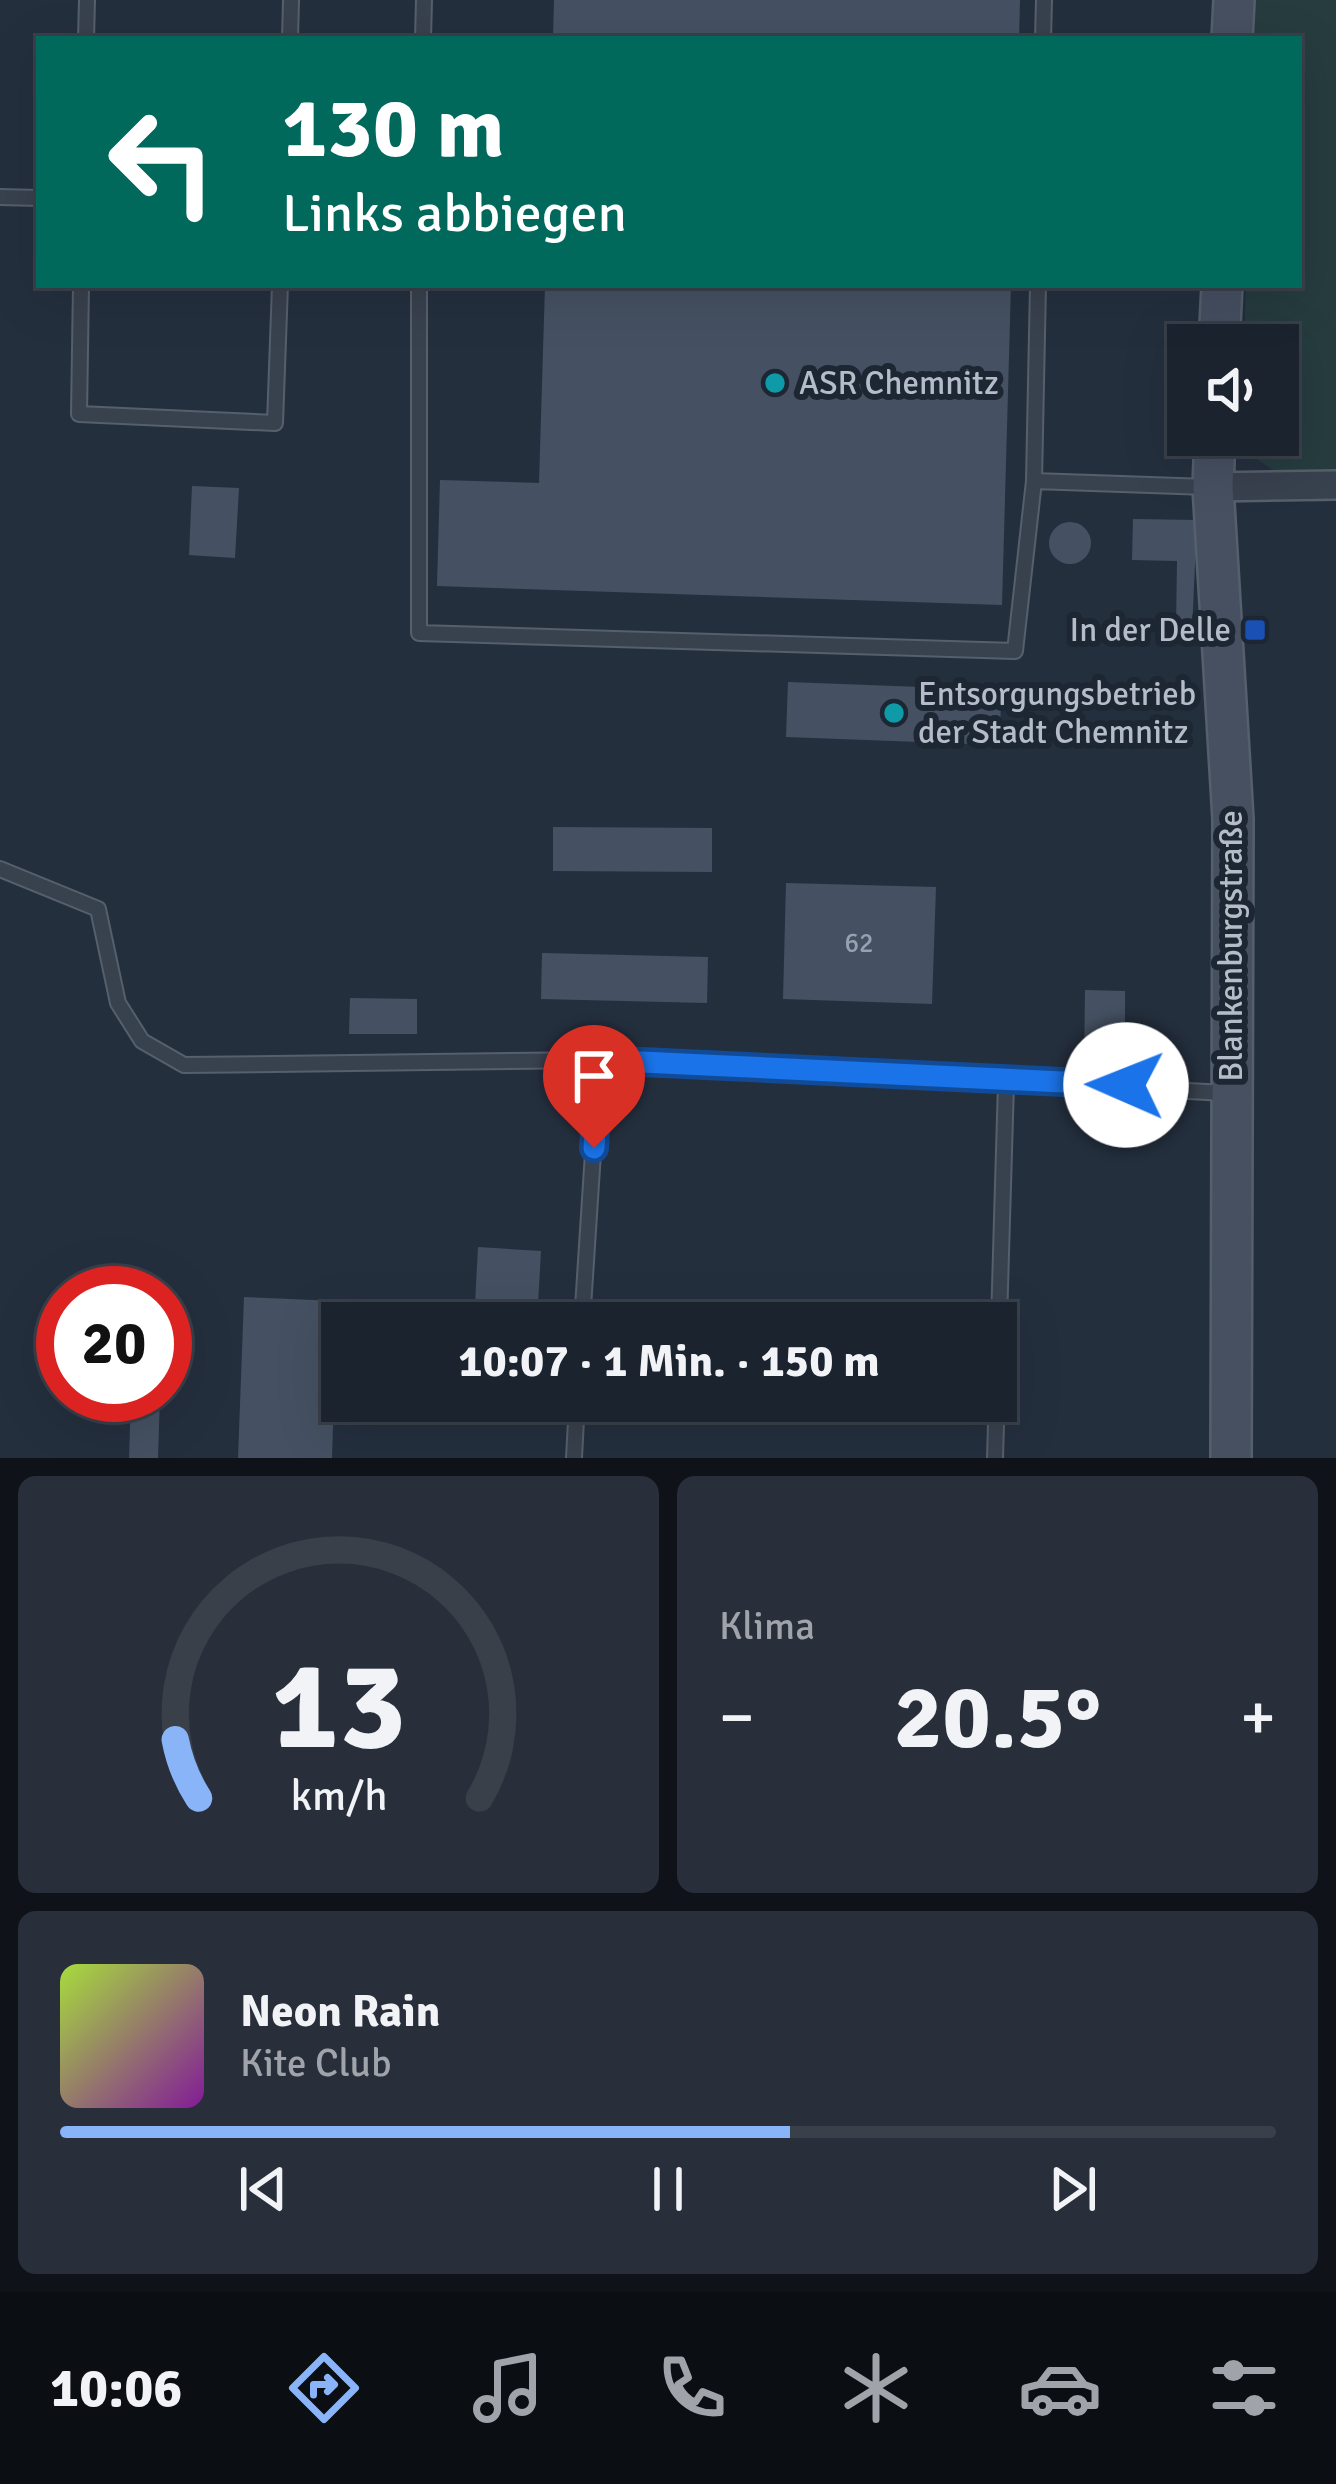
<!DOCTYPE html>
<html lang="de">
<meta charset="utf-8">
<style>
:root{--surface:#1b232e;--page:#282f3a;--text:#f1f3f6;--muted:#a0a4aa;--line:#39404a;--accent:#8ab4f8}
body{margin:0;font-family:Signika,sans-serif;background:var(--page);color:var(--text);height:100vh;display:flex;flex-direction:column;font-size:45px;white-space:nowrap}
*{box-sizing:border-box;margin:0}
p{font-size:39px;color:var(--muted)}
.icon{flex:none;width:66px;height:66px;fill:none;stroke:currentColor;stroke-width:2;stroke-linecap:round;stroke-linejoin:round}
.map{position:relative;height:1458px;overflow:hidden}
.panel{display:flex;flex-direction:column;gap:18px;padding:18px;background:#0f1319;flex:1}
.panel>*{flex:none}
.hud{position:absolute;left:36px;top:36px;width:1266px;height:252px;border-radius:0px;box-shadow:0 12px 48px #0002,0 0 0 3px var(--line);background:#00695c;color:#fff;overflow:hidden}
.fabs{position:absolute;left:1167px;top:324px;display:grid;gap:24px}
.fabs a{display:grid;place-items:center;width:132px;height:132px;border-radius:0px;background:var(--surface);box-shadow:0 12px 48px #0002,0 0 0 3px var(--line);font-size:60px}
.speed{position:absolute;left:36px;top:1266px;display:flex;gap:24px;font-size:60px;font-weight:700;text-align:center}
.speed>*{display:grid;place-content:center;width:156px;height:156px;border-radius:50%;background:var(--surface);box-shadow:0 12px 48px #0002,0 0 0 3px var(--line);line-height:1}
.speed .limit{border:18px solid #d22;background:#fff;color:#111}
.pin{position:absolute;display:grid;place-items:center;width:102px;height:102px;color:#fff;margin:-123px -51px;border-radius:50% 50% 50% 0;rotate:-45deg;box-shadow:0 0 12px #0007}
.pin .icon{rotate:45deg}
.me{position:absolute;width:132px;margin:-66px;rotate:271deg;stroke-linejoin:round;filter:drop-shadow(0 0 9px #0008)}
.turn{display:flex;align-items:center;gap:42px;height:252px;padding:0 48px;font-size:54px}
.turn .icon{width:156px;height:156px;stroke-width:2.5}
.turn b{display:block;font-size:84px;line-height:102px}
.big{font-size:90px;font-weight:700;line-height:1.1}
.panel .tile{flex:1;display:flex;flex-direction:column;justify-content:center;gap:18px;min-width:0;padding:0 42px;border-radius:18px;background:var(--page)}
.panel .dial{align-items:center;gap:0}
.dial svg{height:312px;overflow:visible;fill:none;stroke:var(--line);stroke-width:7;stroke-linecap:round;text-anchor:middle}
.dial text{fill:var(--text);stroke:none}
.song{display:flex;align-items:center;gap:36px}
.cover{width:144px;height:144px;border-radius:18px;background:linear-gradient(135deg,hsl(80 70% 55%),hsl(290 70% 35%))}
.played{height:12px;border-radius:6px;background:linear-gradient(90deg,var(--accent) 60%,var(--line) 60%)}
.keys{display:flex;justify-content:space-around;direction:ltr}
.heat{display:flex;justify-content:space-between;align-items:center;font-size:66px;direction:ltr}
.panel .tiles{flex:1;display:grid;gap:18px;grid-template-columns:1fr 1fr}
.tile:last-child{grid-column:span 2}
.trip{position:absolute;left:321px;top:1302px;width:696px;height:120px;border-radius:0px;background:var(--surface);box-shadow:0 12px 48px #0002,0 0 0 3px var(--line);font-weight:700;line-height:120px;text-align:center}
.menu{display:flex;height:192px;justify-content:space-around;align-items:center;background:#0b0e12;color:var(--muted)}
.menu .icon{width:84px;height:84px}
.menu .current{color:var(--accent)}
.menu b{font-size:54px;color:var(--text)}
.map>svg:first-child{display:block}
.green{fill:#263c3f}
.building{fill:#455162}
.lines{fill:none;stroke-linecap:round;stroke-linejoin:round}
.service-casing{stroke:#565f6c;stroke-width:18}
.minor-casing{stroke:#565f6c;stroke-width:32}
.secondary-casing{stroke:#565f6c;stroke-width:44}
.service{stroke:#38414e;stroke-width:14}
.minor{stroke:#38414e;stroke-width:27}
.secondary{stroke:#465061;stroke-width:39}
.route-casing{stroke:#114b97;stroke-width:30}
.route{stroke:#1a73e8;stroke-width:21}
.culture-dot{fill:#0f9aa8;stroke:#1d2633;stroke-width:4.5}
.transit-dot{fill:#1a4fb4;stroke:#1d2633;stroke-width:4.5}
.labels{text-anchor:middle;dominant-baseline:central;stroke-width:12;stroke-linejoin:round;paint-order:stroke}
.number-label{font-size:27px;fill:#98a1af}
.poi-label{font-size:33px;fill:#b4bcc9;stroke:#1d2633;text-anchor:start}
.street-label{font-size:33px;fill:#b4bcc9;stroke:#1d2633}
</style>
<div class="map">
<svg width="1336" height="1458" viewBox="0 0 1336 1458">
<rect width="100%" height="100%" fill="#242f3e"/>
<path class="green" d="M 1255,0 L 1336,0 L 1336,473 L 1276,472 L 1240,448 L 1241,435 L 1278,435 L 1278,345 L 1244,345 L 1246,285 L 1299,285 L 1299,39 L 1254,39 Z"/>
<path class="building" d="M 554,0 L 1020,0 L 1019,39 L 553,39 Z
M 545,285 L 1011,285 L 1002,605 L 437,586 L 440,480 L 539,483 Z
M 192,486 L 239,488 L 235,558 L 189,555 Z
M 1133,519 L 1197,520 L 1192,630 L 1176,629 L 1177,561 L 1132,560 Z
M1049 543a21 21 0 1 1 42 0a21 21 0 1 1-42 0Z
M 788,682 L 1001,690 L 1000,745 L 786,737 Z
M 553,827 L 712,828 L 712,872 L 553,871 Z
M 786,883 L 936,887 L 932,1004 L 783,999 Z
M 542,953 L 708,957 L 707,1003 L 541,999 Z
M 1085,990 L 1125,991 L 1125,1066 L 1084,1065 Z
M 350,998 L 417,999 L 417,1034 L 349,1034 Z
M 478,1247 L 541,1251 L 537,1323 L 474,1323 Z
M 244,1297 L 337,1301 L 332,1458 L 238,1458 Z
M 131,1395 L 160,1395 L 158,1458 L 129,1458 Z"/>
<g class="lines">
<defs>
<path id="service" d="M 86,39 L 87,0
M 290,39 L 291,0
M 423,39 L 424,0
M 1043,39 L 1044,0
M 0,197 L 39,198
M 81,285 L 79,414 L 275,423 L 280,285
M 419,285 L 419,633 L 1015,651 L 1034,481
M 1038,285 L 1034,481 L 1208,487
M 0,869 L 98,909 L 118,1003 L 142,1041 L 184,1065 L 599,1060 L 1226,1093
M 582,1323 L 599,1060
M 574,1458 L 577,1401
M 995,1458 L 1006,1083"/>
<path id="minor" d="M 1213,487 L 1336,485"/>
<path id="secondary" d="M 1232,39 L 1234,0
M 1219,345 L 1222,285
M 1215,435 L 1213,487 L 1233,819 L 1231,1458"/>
</defs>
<use href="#service" class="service-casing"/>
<use href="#minor" class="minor-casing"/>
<use href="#secondary" class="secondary-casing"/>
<use href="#service" class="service"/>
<use href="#minor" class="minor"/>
<use href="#secondary" class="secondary"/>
</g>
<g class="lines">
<defs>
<path id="route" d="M 594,1148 L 599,1060 L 1126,1085"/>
</defs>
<use href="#route" class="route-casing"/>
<use href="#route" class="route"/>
</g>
<g class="culture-dot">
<circle cx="775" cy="383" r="12"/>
<circle cx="894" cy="713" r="12"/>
</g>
<rect class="transit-dot" x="1243" y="618" width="24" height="24" rx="6"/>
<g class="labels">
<g class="number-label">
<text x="859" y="943">62</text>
</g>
<g class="poi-label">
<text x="799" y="383">ASR Chemnitz</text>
<text x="1231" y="630" text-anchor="end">In der Delle</text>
<text x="918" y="694">Entsorgungsbetrieb<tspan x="918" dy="38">der Stadt Chemnitz</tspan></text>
</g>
<g class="street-label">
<text transform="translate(1231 946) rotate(-90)">Blankenburgstraße</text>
</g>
</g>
</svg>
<div class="fabs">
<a><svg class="icon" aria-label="sound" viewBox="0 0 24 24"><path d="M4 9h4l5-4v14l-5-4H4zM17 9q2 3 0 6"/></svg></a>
</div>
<div class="speed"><div class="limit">20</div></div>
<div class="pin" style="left:594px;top:1148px;background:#d93025"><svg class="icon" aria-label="arrive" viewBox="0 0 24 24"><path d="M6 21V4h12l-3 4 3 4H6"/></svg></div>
<svg class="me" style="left:1126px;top:1085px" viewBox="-20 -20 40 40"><circle r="19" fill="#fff"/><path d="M0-13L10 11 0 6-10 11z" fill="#1a73e8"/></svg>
<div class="trip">10:07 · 1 Min. · 150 m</div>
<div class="hud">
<div class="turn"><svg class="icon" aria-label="left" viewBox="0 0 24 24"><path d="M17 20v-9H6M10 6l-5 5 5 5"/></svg><div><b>130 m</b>Links abbiegen</div></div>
</div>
</div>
<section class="panel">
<div class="tiles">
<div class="tile dial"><svg viewBox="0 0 100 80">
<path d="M14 69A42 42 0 1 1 86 69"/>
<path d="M14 69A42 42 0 0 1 8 54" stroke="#8ab4f8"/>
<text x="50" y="56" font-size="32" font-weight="700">13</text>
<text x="50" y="72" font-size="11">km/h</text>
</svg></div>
<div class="tile"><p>Klima</p>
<div class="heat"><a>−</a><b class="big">20.5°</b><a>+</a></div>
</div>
<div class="tile">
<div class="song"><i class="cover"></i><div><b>Neon Rain</b><p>Kite Club</p></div></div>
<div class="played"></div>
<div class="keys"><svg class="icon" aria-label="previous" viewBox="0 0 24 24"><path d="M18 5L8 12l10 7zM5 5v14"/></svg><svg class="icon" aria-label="pause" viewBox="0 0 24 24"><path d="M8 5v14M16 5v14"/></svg><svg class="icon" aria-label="next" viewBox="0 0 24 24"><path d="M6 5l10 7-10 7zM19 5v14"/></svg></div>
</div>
</div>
</section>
<nav class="menu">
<b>10:06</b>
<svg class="icon current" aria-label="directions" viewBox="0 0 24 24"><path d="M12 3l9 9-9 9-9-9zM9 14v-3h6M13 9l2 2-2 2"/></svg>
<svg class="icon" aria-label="music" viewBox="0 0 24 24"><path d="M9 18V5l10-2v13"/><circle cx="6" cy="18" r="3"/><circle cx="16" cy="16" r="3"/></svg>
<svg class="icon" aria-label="phone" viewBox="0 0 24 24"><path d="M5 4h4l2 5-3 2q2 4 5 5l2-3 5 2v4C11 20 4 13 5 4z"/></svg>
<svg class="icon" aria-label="climate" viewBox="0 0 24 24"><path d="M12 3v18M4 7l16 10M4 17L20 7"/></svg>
<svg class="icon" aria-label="car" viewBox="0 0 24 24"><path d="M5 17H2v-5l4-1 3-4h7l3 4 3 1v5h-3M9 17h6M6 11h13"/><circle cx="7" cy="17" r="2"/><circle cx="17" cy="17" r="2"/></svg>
<svg class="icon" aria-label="filters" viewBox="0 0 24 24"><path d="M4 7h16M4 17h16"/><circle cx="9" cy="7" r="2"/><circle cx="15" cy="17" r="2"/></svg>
</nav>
